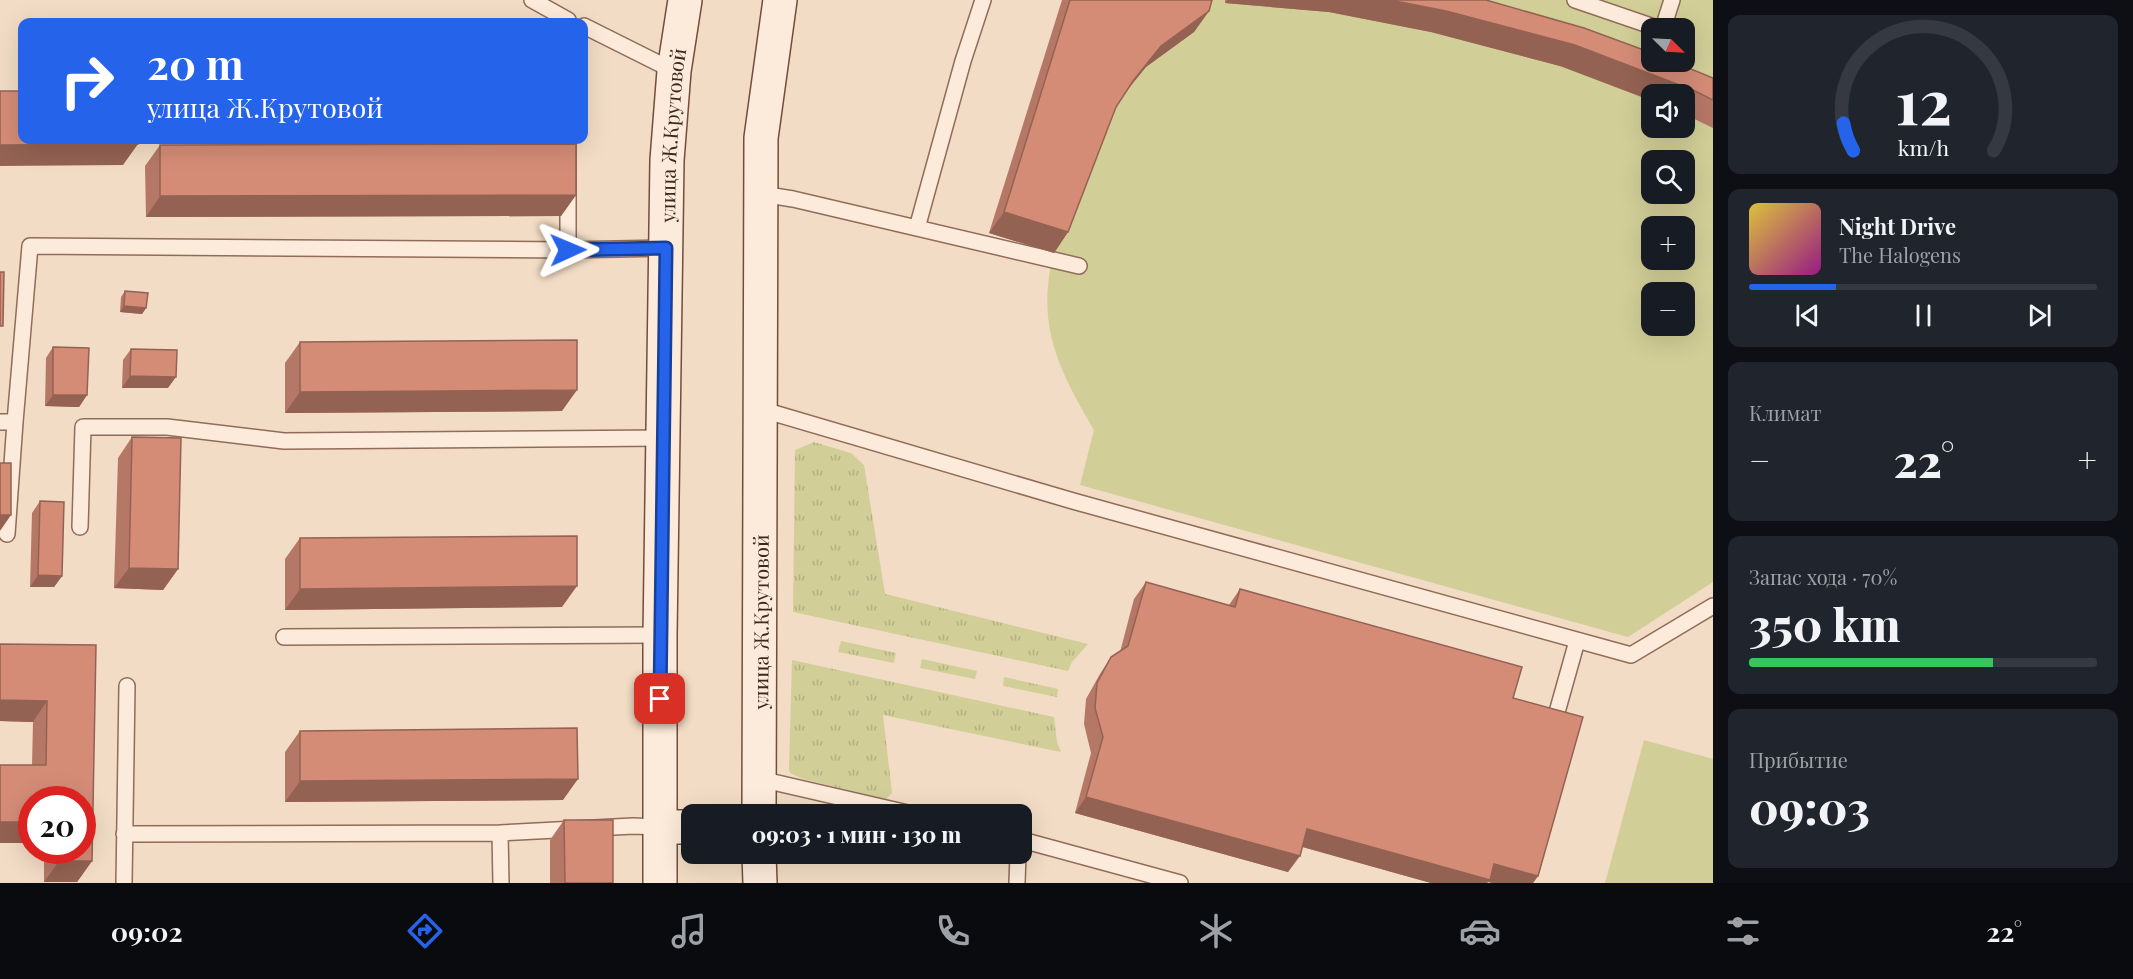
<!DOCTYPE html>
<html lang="ru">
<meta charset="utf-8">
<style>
:root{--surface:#171b24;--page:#20242c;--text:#f1f3f6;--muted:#9ea1a6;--line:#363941;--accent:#2563eb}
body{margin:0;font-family:"Playfair Display",serif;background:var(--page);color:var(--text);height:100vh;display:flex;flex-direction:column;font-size:22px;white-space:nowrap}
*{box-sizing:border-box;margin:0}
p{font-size:20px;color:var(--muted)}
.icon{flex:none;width:33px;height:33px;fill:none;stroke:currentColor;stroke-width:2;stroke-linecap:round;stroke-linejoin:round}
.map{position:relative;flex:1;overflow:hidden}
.drawer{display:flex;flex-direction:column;gap:15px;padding:15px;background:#0d0f14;width:420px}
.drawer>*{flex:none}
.hud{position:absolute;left:18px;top:18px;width:570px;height:126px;border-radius:12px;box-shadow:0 6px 24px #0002;background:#2563eb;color:#fff;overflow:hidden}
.needle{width:39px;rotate:114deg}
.fabs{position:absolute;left:1641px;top:18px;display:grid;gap:12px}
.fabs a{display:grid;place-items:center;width:54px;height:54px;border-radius:12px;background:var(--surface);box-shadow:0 6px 24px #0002;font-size:30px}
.speed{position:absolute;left:18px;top:786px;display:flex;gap:12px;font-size:30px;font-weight:700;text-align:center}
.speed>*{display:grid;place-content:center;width:78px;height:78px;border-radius:50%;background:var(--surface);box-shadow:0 6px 24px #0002;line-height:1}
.speed .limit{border:9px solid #d22;background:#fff;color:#111}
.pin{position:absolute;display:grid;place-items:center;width:51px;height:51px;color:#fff;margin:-26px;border-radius:12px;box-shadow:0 3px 9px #0006}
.me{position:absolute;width:66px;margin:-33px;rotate:89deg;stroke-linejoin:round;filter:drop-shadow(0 0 4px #0008)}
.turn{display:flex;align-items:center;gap:21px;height:126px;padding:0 30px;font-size:27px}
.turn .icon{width:78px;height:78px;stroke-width:2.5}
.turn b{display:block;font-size:42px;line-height:51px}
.big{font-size:45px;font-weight:800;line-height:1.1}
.drawer .card{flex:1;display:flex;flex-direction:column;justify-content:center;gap:9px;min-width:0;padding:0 21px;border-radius:12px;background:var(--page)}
.drawer .dial{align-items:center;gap:0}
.dial svg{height:156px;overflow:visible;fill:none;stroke:var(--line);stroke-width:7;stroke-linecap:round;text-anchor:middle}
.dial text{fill:var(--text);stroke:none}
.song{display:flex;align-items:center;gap:18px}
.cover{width:72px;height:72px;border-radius:9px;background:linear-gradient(135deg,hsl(50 70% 55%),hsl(310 70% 35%))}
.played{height:6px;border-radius:3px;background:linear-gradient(90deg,var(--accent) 25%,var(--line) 25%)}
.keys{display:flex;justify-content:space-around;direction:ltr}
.heat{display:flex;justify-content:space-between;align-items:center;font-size:33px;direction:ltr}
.charge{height:9px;border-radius:4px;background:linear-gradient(90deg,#34c759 70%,var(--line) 0)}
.trip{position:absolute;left:681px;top:804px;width:351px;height:60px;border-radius:12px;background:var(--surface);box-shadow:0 6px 24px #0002;font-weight:800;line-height:60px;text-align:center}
.tab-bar{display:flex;height:96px;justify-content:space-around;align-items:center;background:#090b0e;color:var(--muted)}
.tab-bar .icon{width:42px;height:42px}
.tab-bar .current{color:var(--accent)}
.tab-bar b{font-size:27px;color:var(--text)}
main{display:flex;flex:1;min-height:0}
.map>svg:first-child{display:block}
.grass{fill:url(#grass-tufts)}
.pitch{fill:#d2ce97;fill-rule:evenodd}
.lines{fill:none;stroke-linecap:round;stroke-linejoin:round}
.service-casing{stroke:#906c59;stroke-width:18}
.secondary-casing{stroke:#724d3c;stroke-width:36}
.service{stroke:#fcebda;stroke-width:15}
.secondary{stroke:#fcebda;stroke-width:33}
.wall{fill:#b67866}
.shaded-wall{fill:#946253}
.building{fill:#d48c77;stroke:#946253;stroke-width:1.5}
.route-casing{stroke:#184099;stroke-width:15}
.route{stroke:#2563eb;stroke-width:10}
.labels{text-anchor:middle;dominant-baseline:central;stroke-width:6;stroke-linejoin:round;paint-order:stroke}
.street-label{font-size:20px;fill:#3e281e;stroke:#f9e8d6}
</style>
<main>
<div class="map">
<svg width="1713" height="883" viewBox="0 0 1713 883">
<defs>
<pattern id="grass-tufts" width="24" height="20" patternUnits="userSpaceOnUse" patternTransform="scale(1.5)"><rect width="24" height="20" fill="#d2ce97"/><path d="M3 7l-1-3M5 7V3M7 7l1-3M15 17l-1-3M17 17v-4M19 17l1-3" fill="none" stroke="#b5b182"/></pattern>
</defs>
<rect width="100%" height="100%" fill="#f2dcc5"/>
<path class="grass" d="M 814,442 L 851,453 L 864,465 L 885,594 L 1088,644 L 1072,662 L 1068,671 L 793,612 L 795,450 Z
M 841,641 L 896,653 L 894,663 L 838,652 Z
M 922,659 L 977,671 L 975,679 L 920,668 Z
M 792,660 L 1054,717 L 1057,742 L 1061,752 L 883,715 L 892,793 L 886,799 L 881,798 L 803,779 L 790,773 L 789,769 Z
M 1004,677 L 1058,689 L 1057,697 L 1003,686 Z"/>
<path class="pitch" d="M 1183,0 L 1713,0 L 1713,582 L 1628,637 L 1080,485 L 1094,430 C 1059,370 1035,325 1054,253 L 1118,101 L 1146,67 L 1194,32 ZM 1652,28 L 1684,28 L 1684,62 L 1652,62 ZM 1652,94 L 1684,94 L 1684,128 L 1652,128 ZM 1652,160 L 1684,160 L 1684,194 L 1652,194 ZM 1652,226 L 1684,226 L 1684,260 L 1652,260 ZM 1652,292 L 1684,292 L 1684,326 L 1652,326 Z
M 1644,740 L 1713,759 L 1713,883 L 1605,883 Z"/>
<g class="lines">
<defs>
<path id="service" d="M 532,0 L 568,20 L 568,22
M 1575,0 L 1657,28
M 584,26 L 674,71
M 1663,28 L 1672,0
M 761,194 L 793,199 L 1079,266
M 917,228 L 963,61 L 983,0
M 568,250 L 666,248
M 760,409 L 1073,501 L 1631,655 L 1713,606
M 0,422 L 15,422 L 30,246 L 568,250 L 568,140
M 80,527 L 83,427 L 167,427 L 284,441 L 663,438
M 7,534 L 15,422
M 284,637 L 660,635
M 1552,730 L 1577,641
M 760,779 L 912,814
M 124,834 L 500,833
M 1022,840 L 1180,883
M 124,883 L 127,686
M 501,883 L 500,833 L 633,826 L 660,827
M 1017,883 L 1018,854"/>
<g id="secondary">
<path id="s1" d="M 759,814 L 761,138 L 780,0"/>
<path d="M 660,827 L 692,827"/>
<path d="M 759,854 L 760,883"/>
<path id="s2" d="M 660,883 L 660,635 L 667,160 L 674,71 L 685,0"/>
</g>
</defs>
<use href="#service" class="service-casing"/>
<use href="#secondary" class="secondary-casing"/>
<use href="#service" class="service"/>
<use href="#secondary" class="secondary"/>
</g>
<path class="wall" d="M 1062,0 L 1212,0 L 1209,11 L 1194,32 L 1146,67 L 1125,93 L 1116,107 L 1068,232 L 1054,253 L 989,233 Z
M 1225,0 L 1486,0 L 1713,78 L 1713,128 L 1684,114 L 1684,94 L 1560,66 L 1431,32 L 1329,12 L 1225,3 Z
M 160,145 L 576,195 L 561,216 L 146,217 L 145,166 Z
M 125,291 L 146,308 L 142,314 L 120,312 L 121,297 Z
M 300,342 L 562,411 L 285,413 L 285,363 Z
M 53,347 L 87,395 L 79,407 L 45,406 L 46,358 Z
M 131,349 L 168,388 L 122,388 L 123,360 Z
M 132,437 L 178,569 L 163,590 L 114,588 L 118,458 Z
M 40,501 L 62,576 L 54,587 L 30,587 L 32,513 Z
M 300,538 L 562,607 L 285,610 L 285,559 Z
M 1146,582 L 1229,605 L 1240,589 L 1513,698 L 1538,876 L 1533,883 L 1493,883 L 1488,882 L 1487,883 L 1431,883 L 1302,847 L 1288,872 L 1075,813 L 1091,753 L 1084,724 L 1086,699 L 1100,674 L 1111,657 L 1120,652 L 1134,599 Z
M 0,644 L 96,645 L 92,861 L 77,882 L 44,882 L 44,850 L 82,850 L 82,800 L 32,800 L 32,843 L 0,843 L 0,765 L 32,765 L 33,722 L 0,721 Z
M 300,731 L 563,800 L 285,802 L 285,752 Z
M 564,820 L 613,883 L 550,883 L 550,840 Z"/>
<path class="shaded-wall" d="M 1227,0 L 1390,0 L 1446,11 L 1575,45 L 1695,91 L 1684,106 L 1684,94 L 1652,94 L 1652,101 L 1560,66 L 1431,32 L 1329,12 L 1225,3 Z
M 1209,11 L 1194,32 L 1146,67 L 1118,101 L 1133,81 L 1161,46 Z
M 138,144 L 123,165 L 0,166 L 0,145 Z
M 576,195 L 561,216 L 146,217 L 160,196 Z
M 1004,212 L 1068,232 L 1054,253 L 989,233 Z
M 124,306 L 146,308 L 142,314 L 120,312 Z
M 130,376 L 176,377 L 168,388 L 122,388 Z
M 577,390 L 562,411 L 285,413 L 300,392 Z
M 53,395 L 87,395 L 79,407 L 45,406 Z
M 0,515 L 11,515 L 0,531 Z
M 129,568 L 178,569 L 163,590 L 114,588 Z
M 38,575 L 62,576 L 54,587 L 30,587 Z
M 577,586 L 562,607 L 285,610 L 300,589 Z
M 0,700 L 47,701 L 33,722 L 0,721 Z
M 578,779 L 563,800 L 285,802 L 300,781 Z
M 1086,797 L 1300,856 L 1288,872 L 1075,813 Z
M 0,822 L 32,822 L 32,843 L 0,843 Z
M 1307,829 L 1494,864 L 1538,876 L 1533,883 L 1493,883 L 1488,882 L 1487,883 L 1431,883 L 1296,845 Z
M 59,861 L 92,861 L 77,882 L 44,882 Z"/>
<path class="building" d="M 1070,0 L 1212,0 L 1209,11 L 1161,46 L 1133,81 L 1116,107 L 1068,232 L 1004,212 Z
M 1390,0 L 1486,0 L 1584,28 L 1652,53 L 1652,62 L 1674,62 L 1713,78 L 1713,100 L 1695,91 L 1575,45 L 1446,11 Z
M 0,91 L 22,91 L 22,140 L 138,140 L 138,144 L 0,145 Z
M 576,144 L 576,195 L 160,196 L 160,145 Z
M 0,272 L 4,272 L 3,326 L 0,326 Z
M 125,291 L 148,293 L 146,308 L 124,306 Z
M 577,340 L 577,390 L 300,392 L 300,342 Z
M 53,347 L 89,348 L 87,395 L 53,395 Z
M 131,349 L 177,350 L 176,377 L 130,376 Z
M 132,437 L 181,438 L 178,569 L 129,568 Z
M 0,463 L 11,463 L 11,515 L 0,515 Z
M 40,501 L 64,502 L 62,576 L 38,575 Z
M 577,536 L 577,586 L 300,589 L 300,538 Z
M 1146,582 L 1235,607 L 1240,589 L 1522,667 L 1513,698 L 1583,717 L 1538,876 L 1494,864 L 1490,880 L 1307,829 L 1300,856 L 1086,797 L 1103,737 L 1095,708 L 1097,683 L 1111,657 L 1128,646 Z
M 0,644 L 96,645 L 92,861 L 59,861 L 59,850 L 82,850 L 82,800 L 32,800 L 32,822 L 0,822 L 0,765 L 46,765 L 47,701 L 0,700 Z
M 577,728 L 578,779 L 300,781 L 300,731 Z
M 564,820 L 613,820 L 613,883 L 565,883 Z"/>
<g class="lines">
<defs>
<path id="route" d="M 568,250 L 666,248 L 660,699"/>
</defs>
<use href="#route" class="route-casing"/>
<use href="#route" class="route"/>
</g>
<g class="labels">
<g class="street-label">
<text stroke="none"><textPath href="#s2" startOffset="748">улица Ж.Крутовой</textPath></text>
<text stroke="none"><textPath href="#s1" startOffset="192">улица Ж.Крутовой</textPath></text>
</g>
</g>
</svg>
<div class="fabs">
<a><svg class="needle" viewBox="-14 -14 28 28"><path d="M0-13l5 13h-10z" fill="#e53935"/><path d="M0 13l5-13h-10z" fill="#9ea1a6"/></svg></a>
<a><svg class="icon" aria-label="sound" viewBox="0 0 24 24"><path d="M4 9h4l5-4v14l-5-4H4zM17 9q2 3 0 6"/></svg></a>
<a><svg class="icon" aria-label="search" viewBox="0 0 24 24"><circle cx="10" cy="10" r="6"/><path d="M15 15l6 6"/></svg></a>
<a>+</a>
<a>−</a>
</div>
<div class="speed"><div class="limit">20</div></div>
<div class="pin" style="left:660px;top:699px;background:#d93025"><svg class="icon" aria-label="arrive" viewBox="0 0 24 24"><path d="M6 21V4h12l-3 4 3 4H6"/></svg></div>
<svg class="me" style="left:568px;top:250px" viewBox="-20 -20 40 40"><path d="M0-17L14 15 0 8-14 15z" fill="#2563eb" stroke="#fff" stroke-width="4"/></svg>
<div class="trip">09:03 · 1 мин · 130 m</div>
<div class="hud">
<div class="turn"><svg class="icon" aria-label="right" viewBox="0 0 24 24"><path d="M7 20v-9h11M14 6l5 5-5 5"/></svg><div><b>20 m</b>улица Ж.Крутовой</div></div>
</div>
</div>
<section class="drawer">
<div class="card dial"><svg viewBox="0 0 100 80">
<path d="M14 69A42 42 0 1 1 86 69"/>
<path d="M14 69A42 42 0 0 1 9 55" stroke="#2563eb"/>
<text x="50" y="56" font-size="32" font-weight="700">12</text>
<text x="50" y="72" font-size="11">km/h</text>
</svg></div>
<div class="card">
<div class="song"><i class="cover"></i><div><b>Night Drive</b><p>The Halogens</p></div></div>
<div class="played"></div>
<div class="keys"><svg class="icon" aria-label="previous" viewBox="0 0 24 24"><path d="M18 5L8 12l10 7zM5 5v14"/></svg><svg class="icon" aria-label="pause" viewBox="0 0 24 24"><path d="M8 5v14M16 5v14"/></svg><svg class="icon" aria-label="next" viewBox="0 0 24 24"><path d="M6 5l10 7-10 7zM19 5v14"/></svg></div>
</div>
<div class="card"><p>Климат</p>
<div class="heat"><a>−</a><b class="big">22°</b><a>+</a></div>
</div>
<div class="card"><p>Запас хода · 70%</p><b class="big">350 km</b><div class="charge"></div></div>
<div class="card"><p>Прибытие</p><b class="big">09:03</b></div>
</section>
</main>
<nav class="tab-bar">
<b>09:02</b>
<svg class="icon current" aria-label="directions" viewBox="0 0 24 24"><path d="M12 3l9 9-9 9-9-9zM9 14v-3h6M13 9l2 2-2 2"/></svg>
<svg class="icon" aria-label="music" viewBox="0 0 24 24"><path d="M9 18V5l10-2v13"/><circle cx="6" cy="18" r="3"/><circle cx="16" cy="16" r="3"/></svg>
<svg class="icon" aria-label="phone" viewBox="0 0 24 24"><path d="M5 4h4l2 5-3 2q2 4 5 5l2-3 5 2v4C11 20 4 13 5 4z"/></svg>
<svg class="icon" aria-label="climate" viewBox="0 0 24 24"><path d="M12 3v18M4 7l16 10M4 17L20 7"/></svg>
<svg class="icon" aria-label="car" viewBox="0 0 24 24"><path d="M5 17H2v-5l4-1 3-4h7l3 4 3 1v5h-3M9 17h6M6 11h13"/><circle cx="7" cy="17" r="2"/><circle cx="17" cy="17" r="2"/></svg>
<svg class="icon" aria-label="filters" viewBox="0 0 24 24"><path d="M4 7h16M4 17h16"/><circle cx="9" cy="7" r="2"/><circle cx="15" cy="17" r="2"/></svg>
<b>22°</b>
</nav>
